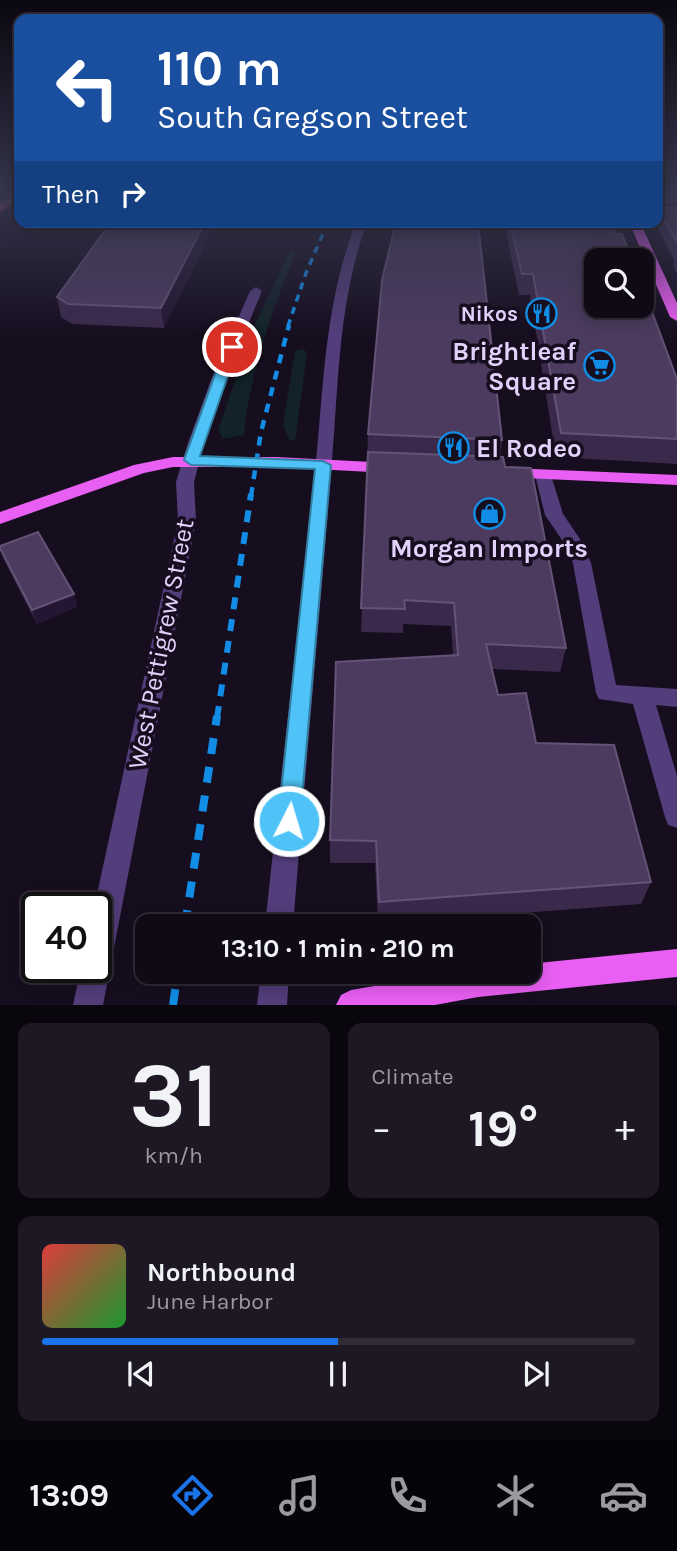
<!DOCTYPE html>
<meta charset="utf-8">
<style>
:root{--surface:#100a17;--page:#1e1824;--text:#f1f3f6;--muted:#9c9aa1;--line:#302b36;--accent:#1a73e8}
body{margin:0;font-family:Karla,sans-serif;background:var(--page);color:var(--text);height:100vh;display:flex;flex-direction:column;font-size:26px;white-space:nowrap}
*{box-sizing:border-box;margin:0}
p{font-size:23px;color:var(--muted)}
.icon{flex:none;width:38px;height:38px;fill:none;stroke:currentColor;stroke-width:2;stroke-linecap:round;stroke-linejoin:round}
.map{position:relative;height:1005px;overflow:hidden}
.panel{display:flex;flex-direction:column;gap:18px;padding:18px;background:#09060d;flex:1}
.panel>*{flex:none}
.banner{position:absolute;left:14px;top:14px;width:649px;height:214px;border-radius:14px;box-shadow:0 4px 18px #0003,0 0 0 2px var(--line);background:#1a4fa0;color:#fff;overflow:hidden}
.tools{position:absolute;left:584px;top:248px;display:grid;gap:14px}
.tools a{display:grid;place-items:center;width:70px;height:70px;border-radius:14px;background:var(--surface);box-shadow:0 4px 18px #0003,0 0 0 2px var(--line);font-size:35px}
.speed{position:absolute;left:21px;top:892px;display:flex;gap:14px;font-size:35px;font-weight:700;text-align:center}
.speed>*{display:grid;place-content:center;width:91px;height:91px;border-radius:50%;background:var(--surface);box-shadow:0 4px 18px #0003,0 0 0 2px var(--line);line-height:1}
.speed .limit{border:4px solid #111;border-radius:10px;background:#fff;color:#111}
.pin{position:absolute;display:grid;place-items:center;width:60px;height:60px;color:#fff;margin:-30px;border:4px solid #fff;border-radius:50%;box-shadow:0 2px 7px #0007}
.me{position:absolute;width:77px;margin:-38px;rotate:5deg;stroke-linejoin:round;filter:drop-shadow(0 0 5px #0008)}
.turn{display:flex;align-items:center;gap:24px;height:147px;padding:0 28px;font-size:32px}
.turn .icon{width:91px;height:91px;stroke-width:2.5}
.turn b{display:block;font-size:49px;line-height:60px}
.then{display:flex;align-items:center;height:66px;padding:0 28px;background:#0003;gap:14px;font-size:26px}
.big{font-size:52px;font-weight:700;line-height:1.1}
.panel .card{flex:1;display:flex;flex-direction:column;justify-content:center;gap:10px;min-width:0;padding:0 24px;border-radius:14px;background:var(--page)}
.panel .dial{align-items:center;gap:0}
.dial b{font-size:91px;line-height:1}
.song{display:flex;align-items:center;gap:21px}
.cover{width:84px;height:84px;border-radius:10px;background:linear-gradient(135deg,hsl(0 70% 55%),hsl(130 70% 35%))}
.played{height:7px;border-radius:4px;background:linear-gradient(90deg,var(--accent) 50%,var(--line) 50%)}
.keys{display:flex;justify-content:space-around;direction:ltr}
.heat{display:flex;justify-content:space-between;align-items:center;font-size:38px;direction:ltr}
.panel .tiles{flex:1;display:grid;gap:18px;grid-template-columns:1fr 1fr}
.card:last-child{grid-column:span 2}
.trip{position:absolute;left:135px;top:914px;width:406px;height:70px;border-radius:14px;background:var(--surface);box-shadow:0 4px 18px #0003,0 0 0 2px var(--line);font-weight:700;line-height:70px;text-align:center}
.menu{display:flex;height:112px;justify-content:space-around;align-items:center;background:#060409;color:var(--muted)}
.menu .icon{width:49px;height:49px}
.menu .active{color:var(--accent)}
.menu b{font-size:32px;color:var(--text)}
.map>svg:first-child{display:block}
.green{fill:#122228}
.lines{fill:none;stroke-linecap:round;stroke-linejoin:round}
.minor{fill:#533d7b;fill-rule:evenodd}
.major{fill:#ea5ff3;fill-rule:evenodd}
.highway{fill:#f2546e;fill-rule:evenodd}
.rail-far3{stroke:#118de6;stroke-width:3.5;stroke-dasharray:7 6;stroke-linecap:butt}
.rail-far2{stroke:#118de6;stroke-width:4.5;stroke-dasharray:9 8;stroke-linecap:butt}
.rail-far1{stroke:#118de6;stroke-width:6;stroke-dasharray:12 10;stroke-linecap:butt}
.rail{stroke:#118de6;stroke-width:8;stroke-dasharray:16 13;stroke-linecap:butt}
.wall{fill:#3b294c}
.shaded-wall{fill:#241632}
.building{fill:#4d3b5f;stroke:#645277;stroke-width:2}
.route{fill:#4fc3f7;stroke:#337fa1;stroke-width:2}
.labels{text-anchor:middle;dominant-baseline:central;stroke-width:7;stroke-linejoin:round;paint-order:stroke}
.far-poi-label{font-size:21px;font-weight:bold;fill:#e3d0fb;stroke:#160e1f;text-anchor:end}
.poi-label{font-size:26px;font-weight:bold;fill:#e3d0fb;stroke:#160e1f;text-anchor:end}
.street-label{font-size:26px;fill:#e3d0fb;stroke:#160e1f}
</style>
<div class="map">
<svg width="677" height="1005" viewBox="0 0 677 1005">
<rect width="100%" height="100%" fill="#160e1f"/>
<path class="green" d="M 295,250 L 295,254 C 272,311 250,373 244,435 L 223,439 L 218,430 L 255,324 L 287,257 Z
M 304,349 L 307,354 L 295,441 L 289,440 L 283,424 L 295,351 Z"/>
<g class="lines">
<path class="minor" d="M 677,196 L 677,202 L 658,205 L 658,199 Z
M 356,222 L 367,222 C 337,306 339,385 331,472 C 319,623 305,775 293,926 L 265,926 C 281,774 299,623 315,472 C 324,385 324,306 356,222 Z
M 256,287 L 262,291 L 225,380 L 204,443 L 194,482 L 196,521 L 103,1005 L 73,1005 L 81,968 L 96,968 L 96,908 L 94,908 L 178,521 L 176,482 L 188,443 L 211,380 L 250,291 Z
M 543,470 L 551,475 L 563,514 L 580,539 L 591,563 L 616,685 L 677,689 L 677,707 L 656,705 L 677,776 L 677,828 L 668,825 L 665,817 L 633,704 L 599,699 L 596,693 L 573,563 L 562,540 L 545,515 L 535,475 Z
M 261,971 L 289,971 L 287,1005 L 257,1005 Z"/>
<path class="major" d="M 629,222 L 640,222 L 677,303 L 677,321 L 670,317 Z
M 173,457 L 277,457 L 390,463 L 398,468 L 390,473 L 277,467 L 173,467 L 144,473 L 0,524 L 0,512 L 134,465 Z
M 509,468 L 677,475 L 677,485 L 503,477 L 501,473 Z
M 677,949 L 677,977 L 478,997 L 435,1005 L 336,1005 L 341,995 L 351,990 L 462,971 L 528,971 L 528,964 Z"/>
<path class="highway" d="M 9,195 L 19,195 L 19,199 L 0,212 L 0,202 Z"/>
<path class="rail-far3" d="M 288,326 L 306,273 L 328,222"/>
<path class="rail-far2" d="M 251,496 L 261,432 L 289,325"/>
<path class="rail-far1" d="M 217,718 L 251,494"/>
<path class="rail" d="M 185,926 L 217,716
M 173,1005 L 178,971"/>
</g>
<path class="wall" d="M 658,207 L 677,208 L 677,274 L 673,266 L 674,260 L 655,222 L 658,222 Z
M 111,222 L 216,222 L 164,328 L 72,324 L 61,317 L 57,297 Z
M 504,222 L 611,222 L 677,379 L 677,464 L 556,457 L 530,295 L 519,295 Z
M 368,434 L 502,440 L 500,457 L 505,467 L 566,648 L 560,672 L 492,669 L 498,695 L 651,882 L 641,904 L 378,924 L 375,863 L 330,863 L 330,840 L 453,655 L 451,626 L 403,624 L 403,633 L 361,632 Z
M 0,549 L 74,594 L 77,607 L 37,624 L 4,560 Z"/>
<path class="shaded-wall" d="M 205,222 L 216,222 L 164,328 L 161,308 Z
M 74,594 L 77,607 L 37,624 L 32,610 Z"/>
<path class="building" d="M 658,207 L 677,208 L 677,243 Z
M 111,222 L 205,222 L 161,308 L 68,304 L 57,297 Z
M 396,222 L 478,222 L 502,440 L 368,434 L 382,280 Z
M 510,222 L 611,222 L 615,234 L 622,234 L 633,261 L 597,261 L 597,306 L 642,306 L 642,285 L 677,379 L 677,439 L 561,433 L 533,274 L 522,274 Z
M 368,452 L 503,457 L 505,467 L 531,468 L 566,648 L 486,644 L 498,695 L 526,693 L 536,743 L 614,745 L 651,882 L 379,902 L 376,841 L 330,840 L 336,662 L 458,655 L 454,603 L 404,600 L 405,609 L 361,608 Z
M 38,532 L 74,594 L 32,610 L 0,548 L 0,546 Z"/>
<linearGradient id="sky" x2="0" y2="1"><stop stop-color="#0c0811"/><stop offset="0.58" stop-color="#36364d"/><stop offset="1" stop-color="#36364d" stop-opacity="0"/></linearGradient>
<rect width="677" height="336" fill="url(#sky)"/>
<path class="route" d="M 232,343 L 238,347 L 200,456 L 323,461 L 331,465 L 300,821 L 297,828 L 289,831 L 281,828 L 278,821 L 315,469 L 191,465 L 184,460 L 225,347 Z"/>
<defs>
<symbol id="restaurant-ring" viewBox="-11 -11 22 22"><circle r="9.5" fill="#160e1f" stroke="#118de6" stroke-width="1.5"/><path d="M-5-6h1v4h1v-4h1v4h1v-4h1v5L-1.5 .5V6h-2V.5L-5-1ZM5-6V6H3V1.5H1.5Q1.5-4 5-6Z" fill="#118de6"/></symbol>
<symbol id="supermarket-ring" viewBox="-11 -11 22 22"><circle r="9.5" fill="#160e1f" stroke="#118de6" stroke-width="1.5"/><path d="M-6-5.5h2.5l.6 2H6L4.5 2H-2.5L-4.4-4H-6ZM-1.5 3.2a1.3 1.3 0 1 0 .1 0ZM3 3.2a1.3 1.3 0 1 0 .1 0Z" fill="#118de6"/></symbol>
<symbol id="shop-ring" viewBox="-11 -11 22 22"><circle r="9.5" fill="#160e1f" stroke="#118de6" stroke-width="1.5"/><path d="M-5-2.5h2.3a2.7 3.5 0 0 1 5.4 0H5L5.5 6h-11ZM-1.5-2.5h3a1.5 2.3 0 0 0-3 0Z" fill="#118de6"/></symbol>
</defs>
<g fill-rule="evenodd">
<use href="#restaurant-ring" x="524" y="296" width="35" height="35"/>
<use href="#supermarket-ring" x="582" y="348" width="35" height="35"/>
<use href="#restaurant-ring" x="436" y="430" width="35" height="35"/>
<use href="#shop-ring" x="472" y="496" width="35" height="35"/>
</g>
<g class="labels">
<g class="far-poi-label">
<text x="518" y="314">Nikos</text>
</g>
<g class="poi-label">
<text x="576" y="351">Brightleaf<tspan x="576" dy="30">Square</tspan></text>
<text x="476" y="448" text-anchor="start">El Rodeo</text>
<text x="489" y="548" text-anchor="middle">Morgan Imports</text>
</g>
<g class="street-label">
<text transform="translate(161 644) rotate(-79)">West Pettigrew Street</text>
</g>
</g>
</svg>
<div class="tools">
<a><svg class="icon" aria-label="search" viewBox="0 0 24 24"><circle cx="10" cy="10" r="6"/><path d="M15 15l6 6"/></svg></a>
</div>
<div class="speed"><div class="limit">40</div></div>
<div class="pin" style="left:232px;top:347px;background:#d93025"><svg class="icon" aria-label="arrive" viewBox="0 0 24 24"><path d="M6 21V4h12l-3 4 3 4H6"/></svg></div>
<svg class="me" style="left:289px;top:821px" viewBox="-20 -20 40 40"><circle r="17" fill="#4fc3f7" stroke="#fff" stroke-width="3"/><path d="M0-11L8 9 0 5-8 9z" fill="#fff"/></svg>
<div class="trip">13:10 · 1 min · 210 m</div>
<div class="banner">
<div class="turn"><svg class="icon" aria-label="left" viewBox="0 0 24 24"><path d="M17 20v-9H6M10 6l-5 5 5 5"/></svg><div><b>110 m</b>South Gregson Street</div></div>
<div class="then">Then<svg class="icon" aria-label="right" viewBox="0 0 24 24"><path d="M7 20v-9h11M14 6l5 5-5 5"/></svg></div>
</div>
</div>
<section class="panel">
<div class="tiles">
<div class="card dial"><b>31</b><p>km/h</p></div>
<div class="card"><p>Climate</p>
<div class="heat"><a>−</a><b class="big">19°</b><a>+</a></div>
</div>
<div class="card">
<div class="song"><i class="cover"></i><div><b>Northbound</b><p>June Harbor</p></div></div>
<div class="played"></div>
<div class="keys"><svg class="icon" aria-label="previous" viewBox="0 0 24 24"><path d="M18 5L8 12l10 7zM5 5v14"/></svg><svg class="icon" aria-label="pause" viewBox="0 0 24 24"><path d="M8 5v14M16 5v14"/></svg><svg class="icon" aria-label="next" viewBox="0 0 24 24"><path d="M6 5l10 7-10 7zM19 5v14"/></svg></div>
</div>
</div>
</section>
<nav class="menu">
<b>13:09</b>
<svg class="icon active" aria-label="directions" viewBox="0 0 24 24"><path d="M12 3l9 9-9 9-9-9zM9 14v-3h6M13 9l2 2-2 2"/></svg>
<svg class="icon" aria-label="music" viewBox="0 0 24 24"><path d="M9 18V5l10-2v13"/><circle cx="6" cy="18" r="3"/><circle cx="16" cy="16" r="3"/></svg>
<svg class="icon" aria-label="phone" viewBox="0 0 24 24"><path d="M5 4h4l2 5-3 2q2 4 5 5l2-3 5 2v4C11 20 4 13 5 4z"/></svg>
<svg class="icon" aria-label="climate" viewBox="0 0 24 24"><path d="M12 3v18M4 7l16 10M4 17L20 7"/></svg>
<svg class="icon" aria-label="car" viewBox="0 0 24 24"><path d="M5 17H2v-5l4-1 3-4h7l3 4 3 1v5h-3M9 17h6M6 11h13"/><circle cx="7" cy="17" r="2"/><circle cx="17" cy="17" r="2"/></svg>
</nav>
